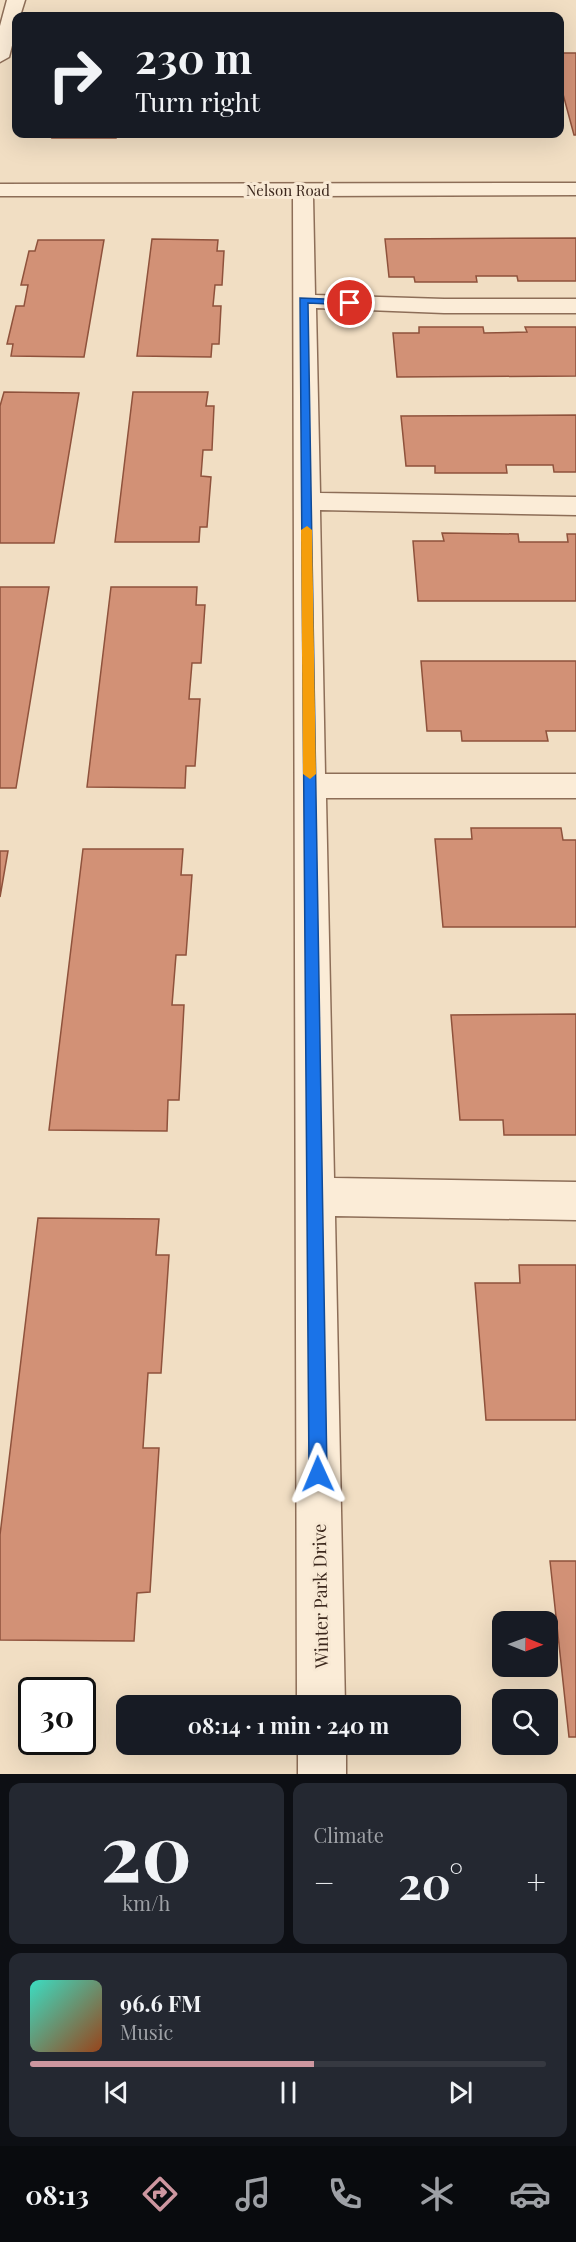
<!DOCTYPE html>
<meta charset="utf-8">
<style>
:root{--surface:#171b24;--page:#242831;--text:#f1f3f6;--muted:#9ea1a6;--line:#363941;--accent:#cd969f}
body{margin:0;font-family:"Playfair Display",serif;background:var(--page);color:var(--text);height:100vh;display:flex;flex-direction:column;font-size:22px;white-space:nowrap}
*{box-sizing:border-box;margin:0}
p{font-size:20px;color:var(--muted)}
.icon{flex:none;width:33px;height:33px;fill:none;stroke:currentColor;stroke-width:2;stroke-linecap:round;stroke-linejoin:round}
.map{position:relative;height:1774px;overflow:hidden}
.drawer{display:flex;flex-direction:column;gap:9px;padding:9px;background:#0d0f14;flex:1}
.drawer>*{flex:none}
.guide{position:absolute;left:12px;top:12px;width:552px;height:126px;border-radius:12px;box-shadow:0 6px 24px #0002;background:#171b24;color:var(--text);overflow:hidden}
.needle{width:39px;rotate:91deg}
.controls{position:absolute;left:492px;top:1611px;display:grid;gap:12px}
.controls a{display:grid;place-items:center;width:66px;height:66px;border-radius:12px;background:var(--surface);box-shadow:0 6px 24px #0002;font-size:30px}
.speed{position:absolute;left:18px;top:1677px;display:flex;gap:12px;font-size:30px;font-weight:700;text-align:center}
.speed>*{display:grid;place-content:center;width:78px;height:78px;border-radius:50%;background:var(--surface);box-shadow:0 6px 24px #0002;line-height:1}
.speed .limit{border:3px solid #111;border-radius:9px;background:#fff;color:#111}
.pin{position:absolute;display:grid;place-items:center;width:51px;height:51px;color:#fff;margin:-26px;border:3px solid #fff;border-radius:50%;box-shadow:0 2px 6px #0007}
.me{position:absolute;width:66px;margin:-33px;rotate:359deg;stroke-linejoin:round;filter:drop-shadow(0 0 4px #0008)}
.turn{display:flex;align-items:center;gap:21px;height:126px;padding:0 24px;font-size:27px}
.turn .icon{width:78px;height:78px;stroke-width:2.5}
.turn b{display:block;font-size:42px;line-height:51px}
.big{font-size:45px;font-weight:700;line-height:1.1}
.drawer .tile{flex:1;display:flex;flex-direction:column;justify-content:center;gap:9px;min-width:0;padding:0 21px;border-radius:12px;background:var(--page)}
.drawer .dial{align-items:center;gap:0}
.dial b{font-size:78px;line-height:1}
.song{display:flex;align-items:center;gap:18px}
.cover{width:72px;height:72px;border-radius:9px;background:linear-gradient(135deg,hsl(170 70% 55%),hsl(20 70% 35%))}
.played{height:6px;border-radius:3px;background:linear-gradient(90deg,var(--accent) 55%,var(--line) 55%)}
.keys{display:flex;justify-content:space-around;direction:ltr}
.heat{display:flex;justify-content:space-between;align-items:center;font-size:33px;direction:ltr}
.drawer .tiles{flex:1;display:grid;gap:9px;grid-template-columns:1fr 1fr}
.tile:last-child{grid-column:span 2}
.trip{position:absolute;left:116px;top:1695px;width:345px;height:60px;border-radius:12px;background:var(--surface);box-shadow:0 6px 24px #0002;font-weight:700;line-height:60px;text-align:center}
.menu{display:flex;height:96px;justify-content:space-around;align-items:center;background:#090b0e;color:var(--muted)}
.menu .icon{width:42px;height:42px}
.menu .selected{color:var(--accent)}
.menu b{font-size:27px;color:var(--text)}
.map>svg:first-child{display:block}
.building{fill:#d29176;stroke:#8f523c;stroke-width:1.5}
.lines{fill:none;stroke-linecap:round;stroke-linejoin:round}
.minor-casing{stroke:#8d6e58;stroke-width:3}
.minor{fill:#fbecd7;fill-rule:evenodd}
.route{fill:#1a73e8;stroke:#114b97;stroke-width:1.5}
.slow{fill:#f59e0b}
.labels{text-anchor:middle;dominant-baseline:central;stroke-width:6;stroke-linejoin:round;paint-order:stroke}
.far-street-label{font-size:15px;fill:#3c281d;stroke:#f8e9d4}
.street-label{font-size:18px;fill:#3c281d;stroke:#f8e9d4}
</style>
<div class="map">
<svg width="576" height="1774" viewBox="0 0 576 1774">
<rect width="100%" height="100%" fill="#f1dec3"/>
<path class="building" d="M 560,53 L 576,53 L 576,135 L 574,135 L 560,83 Z
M 53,134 L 116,134 L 116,138 L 52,138 Z
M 198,134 L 262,134 L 262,137 L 198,137 Z
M 318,134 L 382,134 L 382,137 L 318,137 Z
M 459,134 L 523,134 L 524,136 L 460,137 Z
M 576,238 L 576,281 L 518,281 L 517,276 L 476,276 L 477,282 L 415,282 L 414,277 L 389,277 L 385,239 Z
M 152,239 L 218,240 L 217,251 L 224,251 L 222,285 L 215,285 L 213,306 L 221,306 L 219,344 L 212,344 L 211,357 L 137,356 Z
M 38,240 L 104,240 L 84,357 L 11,356 L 13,344 L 7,344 L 16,306 L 24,306 L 28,285 L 21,285 L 29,251 L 35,251 Z
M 419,327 L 483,327 L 484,333 L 527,332 L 525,327 L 576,327 L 576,376 L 397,377 L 393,333 L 419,333 Z
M 4,392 L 79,393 L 54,543 L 0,543 L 0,406 Z
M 133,392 L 208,392 L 206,406 L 214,406 L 212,450 L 203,450 L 201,476 L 211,477 L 207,527 L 200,527 L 199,542 L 115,542 Z
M 576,415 L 576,472 L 554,472 L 553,465 L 506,465 L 507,473 L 435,473 L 435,466 L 406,466 L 401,416 Z
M 442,533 L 518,534 L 519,542 L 568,542 L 567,534 L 576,534 L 576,601 L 418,601 L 413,541 L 444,541 Z
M 0,587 L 49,587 L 16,788 L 0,788 Z
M 111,587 L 197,587 L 196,605 L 205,605 L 201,663 L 192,663 L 189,699 L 200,699 L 195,766 L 186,766 L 185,788 L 87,787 Z
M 421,661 L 576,661 L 576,731 L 546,731 L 548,741 L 462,741 L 461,731 L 427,731 Z
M 471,828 L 561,828 L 563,840 L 576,840 L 576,927 L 443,927 L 435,839 L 472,839 Z
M 83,849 L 183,849 L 181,875 L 192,875 L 186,955 L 176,955 L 172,1005 L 184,1005 L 179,1100 L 168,1100 L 167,1131 L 49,1130 Z
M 0,851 L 8,851 L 0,897 Z
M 576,1014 L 576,1135 L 504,1135 L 503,1120 L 460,1120 L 451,1015 Z
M 38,1218 L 159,1219 L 156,1255 L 169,1255 L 161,1373 L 148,1373 L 143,1448 L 159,1448 L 150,1592 L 137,1593 L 134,1641 L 0,1640 L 0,1535 Z
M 519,1265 L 576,1265 L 576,1420 L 486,1420 L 475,1283 L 520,1283 Z
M 550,1561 L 576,1561 L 576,1737 L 569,1737 Z"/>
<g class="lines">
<defs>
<path id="minor" d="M 7,0 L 25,0 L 20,16 L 16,16 L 16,30 L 9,57 L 0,62 L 0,26 Z
M 576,183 L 576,195 L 313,196 L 315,295 L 444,299 L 576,299 L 576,313 L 444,313 L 316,308 L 320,493 L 576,497 L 576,515 L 320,510 L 325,774 L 576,774 L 576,798 L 326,798 L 334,1178 L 576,1182 L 576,1220 L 335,1216 L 345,1706 L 297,1706 L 293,196 L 0,196 L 0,184 Z
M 298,1744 L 346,1744 L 346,1774 L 298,1774 Z"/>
</defs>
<use href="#minor" class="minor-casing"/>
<use href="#minor" class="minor"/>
</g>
<path class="route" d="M 300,298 L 350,300 L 355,303 L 350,305 L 308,303 L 327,1474 L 325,1481 L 318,1483 L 312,1481 L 309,1474 Z"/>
<path class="slow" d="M 307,526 L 312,530 L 316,774 L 310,779 L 303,774 L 301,530 Z"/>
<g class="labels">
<g class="far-street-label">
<text x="288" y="190">Nelson Road</text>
</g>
<g class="street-label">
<text transform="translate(320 1596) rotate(-91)">Winter Park Drive</text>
</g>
</g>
</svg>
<div class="controls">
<a><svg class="needle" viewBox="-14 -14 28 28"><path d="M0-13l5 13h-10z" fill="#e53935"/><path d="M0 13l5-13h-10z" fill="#9ea1a6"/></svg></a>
<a><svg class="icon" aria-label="search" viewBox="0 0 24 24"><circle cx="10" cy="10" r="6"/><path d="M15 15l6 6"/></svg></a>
</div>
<div class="speed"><div class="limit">30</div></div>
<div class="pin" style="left:350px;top:303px;background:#d93025"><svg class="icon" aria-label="arrive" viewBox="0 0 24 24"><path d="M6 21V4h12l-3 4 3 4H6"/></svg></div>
<svg class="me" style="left:318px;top:1474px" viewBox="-20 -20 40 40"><path d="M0-17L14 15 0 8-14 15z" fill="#1a73e8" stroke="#fff" stroke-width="4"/></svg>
<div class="trip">08:14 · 1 min · 240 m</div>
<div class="guide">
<div class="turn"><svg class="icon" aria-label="right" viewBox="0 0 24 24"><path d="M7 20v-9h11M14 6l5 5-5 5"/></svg><div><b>230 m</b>Turn right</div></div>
</div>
</div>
<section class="drawer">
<div class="tiles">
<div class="tile dial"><b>20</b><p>km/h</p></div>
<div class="tile"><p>Climate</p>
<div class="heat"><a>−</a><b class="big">20°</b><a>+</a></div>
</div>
<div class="tile">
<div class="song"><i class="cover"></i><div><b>96.6 FM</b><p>Music</p></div></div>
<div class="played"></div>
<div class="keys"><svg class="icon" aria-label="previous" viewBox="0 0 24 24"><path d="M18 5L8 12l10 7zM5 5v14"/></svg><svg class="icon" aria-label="pause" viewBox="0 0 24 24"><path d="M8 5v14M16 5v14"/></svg><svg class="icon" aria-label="next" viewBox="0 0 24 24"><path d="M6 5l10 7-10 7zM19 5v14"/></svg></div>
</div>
</div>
</section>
<nav class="menu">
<b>08:13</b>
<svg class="icon selected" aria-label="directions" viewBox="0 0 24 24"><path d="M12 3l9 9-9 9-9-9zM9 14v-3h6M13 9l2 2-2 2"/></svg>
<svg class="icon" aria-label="music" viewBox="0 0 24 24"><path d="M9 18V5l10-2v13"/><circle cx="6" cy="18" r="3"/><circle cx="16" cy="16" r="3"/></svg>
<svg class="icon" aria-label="phone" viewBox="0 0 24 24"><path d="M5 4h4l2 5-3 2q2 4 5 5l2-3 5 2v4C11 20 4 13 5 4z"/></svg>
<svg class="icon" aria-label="climate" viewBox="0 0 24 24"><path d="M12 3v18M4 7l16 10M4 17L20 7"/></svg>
<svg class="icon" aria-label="car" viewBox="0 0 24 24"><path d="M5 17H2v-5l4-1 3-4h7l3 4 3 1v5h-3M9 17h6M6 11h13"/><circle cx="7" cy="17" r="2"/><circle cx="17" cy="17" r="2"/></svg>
</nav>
